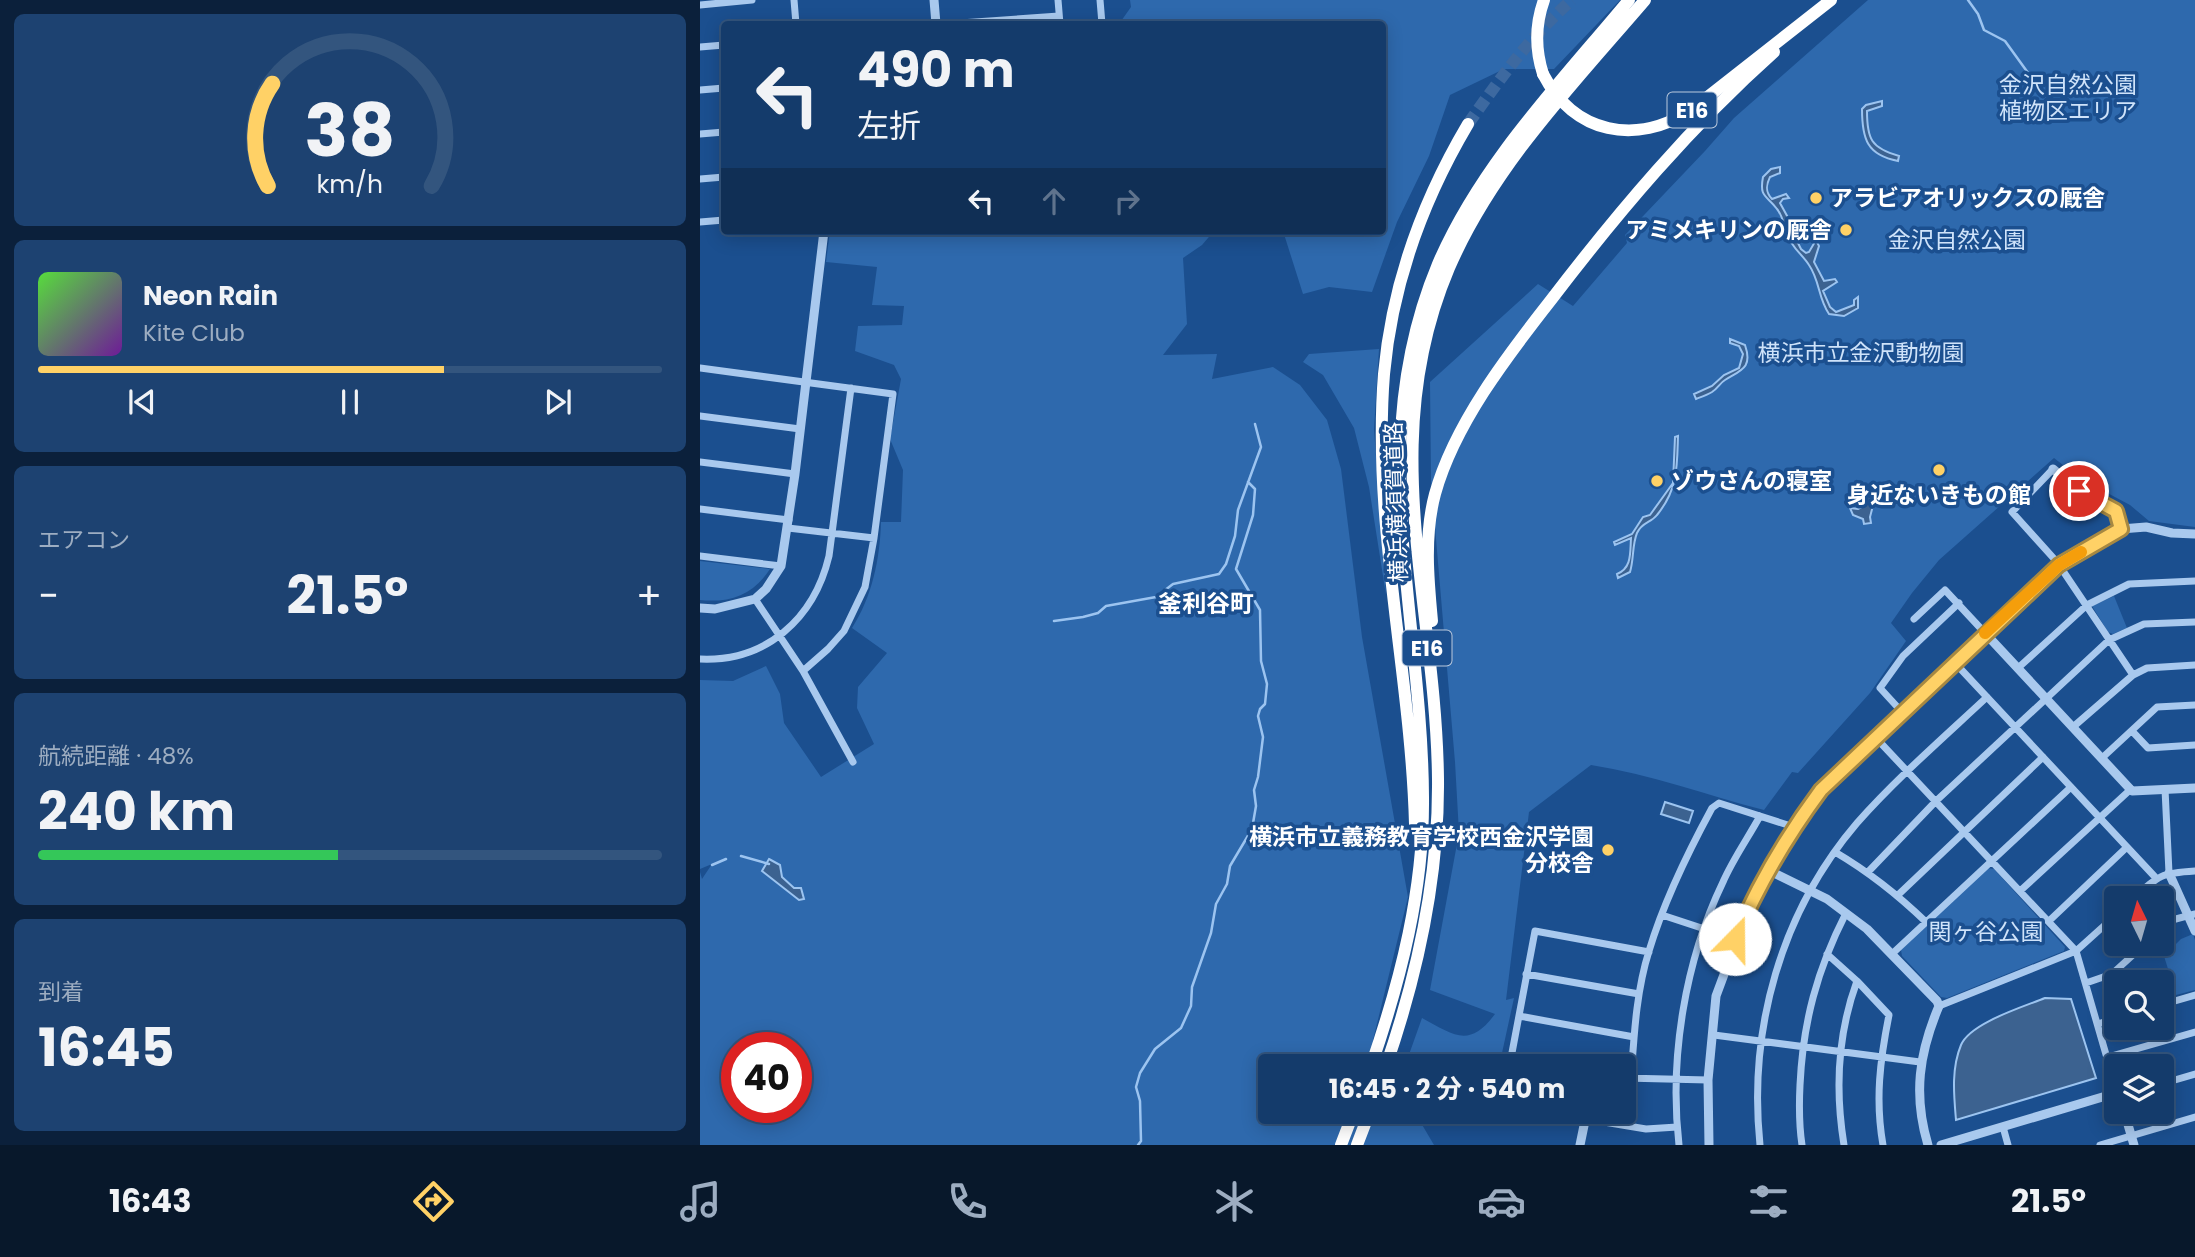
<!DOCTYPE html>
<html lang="ja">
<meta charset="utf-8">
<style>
:root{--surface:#143b6b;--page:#1d4271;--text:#f1f3f6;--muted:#9dadc1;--line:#33557e;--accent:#ffd166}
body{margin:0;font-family:Poppins,"Noto Sans JP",sans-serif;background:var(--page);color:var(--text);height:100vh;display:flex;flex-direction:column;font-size:26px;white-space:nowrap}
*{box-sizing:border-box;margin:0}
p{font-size:23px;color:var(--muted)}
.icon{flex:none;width:38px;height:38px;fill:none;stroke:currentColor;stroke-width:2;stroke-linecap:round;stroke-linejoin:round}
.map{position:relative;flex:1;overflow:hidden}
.panel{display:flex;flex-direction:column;gap:14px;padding:14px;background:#0b203b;width:700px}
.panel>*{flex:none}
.hud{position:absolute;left:21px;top:21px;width:665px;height:214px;border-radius:7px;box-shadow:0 4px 18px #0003,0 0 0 2px var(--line);background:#143b6b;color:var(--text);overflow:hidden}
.needle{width:46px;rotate:355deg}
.tools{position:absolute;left:1404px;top:886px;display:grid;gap:14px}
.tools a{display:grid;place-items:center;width:70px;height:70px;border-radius:7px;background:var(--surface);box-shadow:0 4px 18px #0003,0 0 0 2px var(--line);font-size:35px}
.speed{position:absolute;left:21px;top:1032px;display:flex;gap:14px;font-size:35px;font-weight:700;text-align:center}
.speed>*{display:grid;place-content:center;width:91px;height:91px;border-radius:50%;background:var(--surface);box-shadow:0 4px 18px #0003,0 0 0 2px var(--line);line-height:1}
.speed .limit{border:10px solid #d22;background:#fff;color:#111}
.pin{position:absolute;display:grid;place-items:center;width:60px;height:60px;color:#fff;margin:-30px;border:4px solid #fff;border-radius:50%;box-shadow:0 2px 7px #0007}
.me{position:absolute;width:77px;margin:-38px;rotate:22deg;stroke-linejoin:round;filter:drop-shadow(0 0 5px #0008)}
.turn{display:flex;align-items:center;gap:24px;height:147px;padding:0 21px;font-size:32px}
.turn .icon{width:91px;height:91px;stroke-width:2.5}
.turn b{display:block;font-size:49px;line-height:60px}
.lanes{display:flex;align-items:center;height:66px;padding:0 21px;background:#0003;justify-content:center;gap:35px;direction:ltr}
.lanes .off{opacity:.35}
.big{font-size:52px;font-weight:700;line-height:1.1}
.panel .widget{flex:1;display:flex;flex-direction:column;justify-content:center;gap:10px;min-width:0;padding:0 24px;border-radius:10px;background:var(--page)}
.panel .dial{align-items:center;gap:0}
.dial svg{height:182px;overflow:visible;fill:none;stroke:var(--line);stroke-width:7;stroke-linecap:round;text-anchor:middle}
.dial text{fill:var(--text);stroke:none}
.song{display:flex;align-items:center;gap:21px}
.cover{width:84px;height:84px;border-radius:10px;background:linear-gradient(135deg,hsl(110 70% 55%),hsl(280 70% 35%))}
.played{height:7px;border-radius:4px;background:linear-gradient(90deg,var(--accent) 65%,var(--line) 65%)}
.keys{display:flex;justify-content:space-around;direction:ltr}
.heat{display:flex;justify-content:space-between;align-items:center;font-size:38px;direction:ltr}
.charge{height:10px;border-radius:5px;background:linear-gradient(90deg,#34c759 48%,var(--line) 0)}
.trip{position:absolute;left:558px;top:1054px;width:378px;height:70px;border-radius:7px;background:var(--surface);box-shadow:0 4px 18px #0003,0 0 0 2px var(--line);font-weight:700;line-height:70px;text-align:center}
.menu{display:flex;height:112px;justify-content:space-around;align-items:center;background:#08182b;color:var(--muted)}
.menu .icon{width:49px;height:49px}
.menu .on{color:var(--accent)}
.menu b{font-size:32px;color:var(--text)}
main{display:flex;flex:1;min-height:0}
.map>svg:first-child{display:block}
.green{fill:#2e69ad;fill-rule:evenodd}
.water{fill:#3c6290;stroke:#9cc4f0;stroke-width:2}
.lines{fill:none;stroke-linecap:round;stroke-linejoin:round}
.stream{stroke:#9cc4f0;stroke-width:2.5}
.motorway-tunnel{stroke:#3d69a0;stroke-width:12;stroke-dasharray:12 6;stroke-linecap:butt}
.minor{stroke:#a9c9ee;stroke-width:7}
.tertiary{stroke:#a9c9ee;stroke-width:9}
.motorway{stroke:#fff;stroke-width:12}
.motorway-bridge{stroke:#fff;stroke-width:12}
.route-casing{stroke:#a68842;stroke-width:18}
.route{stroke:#ffd166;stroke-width:12}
.slow{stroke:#f59e0b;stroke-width:12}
.poi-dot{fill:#ffd166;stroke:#1b4f8f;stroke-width:2.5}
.labels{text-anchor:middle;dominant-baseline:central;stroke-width:7;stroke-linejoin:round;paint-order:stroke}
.shield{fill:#1b4f8f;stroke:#bbcadd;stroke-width:2}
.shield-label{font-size:21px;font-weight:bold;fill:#fff}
.park-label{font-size:23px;fill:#cfe3fa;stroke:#1b4f8f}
.poi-label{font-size:23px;font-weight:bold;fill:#fff;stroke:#1b4f8f;text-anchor:start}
.street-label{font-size:23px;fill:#fff;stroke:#1b4f8f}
.neighbourhood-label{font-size:24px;font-weight:bold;fill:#fff;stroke:#1b4f8f}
</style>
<main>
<section class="panel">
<div class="widget dial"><svg viewBox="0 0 100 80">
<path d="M14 69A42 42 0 1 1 86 69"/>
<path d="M14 69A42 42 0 0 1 16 24" stroke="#ffd166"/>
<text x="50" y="56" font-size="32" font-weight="700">38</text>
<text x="50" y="72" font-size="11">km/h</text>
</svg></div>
<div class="widget">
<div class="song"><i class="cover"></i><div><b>Neon Rain</b><p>Kite Club</p></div></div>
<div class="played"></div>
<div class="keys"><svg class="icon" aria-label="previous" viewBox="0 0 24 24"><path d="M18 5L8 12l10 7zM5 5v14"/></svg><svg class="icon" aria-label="pause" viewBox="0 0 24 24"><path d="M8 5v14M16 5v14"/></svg><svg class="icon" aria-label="next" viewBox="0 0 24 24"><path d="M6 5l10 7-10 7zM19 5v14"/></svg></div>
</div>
<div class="widget"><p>エアコン</p>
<div class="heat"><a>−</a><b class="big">21.5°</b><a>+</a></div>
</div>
<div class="widget"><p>航続距離 · 48%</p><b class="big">240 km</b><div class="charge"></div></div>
<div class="widget"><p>到着</p><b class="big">16:45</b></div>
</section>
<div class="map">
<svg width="1495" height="1145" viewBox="0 0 1495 1145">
<rect width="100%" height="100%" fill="#1b4f8f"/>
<path class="green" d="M 430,0 L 920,0 L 854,69 L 804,69 L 750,95 L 729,156 L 697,222 L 672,292 L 629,287 L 603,294 L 583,231 L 682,231 L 682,24 L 419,24 L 431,7 Z
M 1168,0 L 1495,0 L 1495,527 L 1449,521 L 1430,505 L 1381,479 L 1354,458 L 1239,560 L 1212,593 L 1191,623 L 1206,641 L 1170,693 L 1098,773 L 1092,772 L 1064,810 C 1006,795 950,774 891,765 L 829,812 L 806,1000 L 814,998 L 802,1053 L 804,1059 L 796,1066 L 710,1066 L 706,1063 L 722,1018 C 754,1035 769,1049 795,1014 L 730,990 L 759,833 L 755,762 L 731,480 L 730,382 L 838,284 L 873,306 L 927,243 L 925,235 L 1005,151 L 1034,118 Z
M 130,231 L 514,231 L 502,245 L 483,258 L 487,324 L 463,355 L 517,354 L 512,379 L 573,367 L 600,385 L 627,420 L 641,469 L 662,637 L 708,897 L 673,1040 L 688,1066 L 570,1066 L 570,1111 L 714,1111 L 734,1145 L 0,1145 L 0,872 L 2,879 L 12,864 L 0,869 L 0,680 L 33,681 L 66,666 L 80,694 L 84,723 L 121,777 L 174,744 L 157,708 L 158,687 L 187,653 L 152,628 C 172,597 180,559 181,522 L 201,522 L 203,470 L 190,439 L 201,379 L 194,365 L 155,351 L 158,326 L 202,325 L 204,306 L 172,305 L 177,267 L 126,262 ZM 69,860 L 80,865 L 82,877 L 94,888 L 99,887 L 104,899 L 99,900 L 63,871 ZM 37,1048 L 96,1048 L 96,1108 L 37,1108 Z
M 679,349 L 674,429 L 686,595 L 669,487 L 654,428 L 623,375 L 603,362 L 609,354 Z
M 0,561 L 70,569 C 53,595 30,603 0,600 Z
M 1414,596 L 1427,628 L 1413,634 L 1408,632 L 1392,606 Z
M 1287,868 L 1294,869 L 1365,947 L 1364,951 L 1247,998 L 1241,997 L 1202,956 L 1201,950 Z
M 1493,934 L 1495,940 L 1495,990 L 1476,995 L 1464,956 L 1481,939 Z"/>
<path class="water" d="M 1182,101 L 1182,106 L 1167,111 C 1167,139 1171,148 1199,156 L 1198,161 C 1167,155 1162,139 1162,109 L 1166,105 Z
M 1080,167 L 1080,173 L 1070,177 C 1066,185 1065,192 1072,199 L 1086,194 L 1089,198 L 1083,199 L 1080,203 L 1091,223 L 1096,226 L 1102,222 L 1109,223 L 1103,230 L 1095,232 L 1094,235 L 1101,249 L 1106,253 L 1109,252 L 1116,240 L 1119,246 L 1114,262 L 1124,281 L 1135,279 L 1137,282 L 1123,291 L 1130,307 L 1136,312 L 1154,305 L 1154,300 L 1158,297 L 1158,308 L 1144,316 L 1129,314 C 1118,298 1120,281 1109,265 C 1102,254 1091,247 1087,234 C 1084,226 1083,216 1077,209 C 1067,195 1059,198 1063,177 L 1071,169 Z
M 1030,339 L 1045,345 C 1053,368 1041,370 1025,380 C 1020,383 1018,388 1012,392 C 1007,395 1001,397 996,399 L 994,394 L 1012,386 L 1024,375 L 1039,368 L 1043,354 L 1039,346 L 1030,343 Z
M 978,436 C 977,468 978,489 957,515 C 951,523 942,522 937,533 C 932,545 934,559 930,572 L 918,578 L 917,574 C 932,568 930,553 931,538 L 915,545 L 914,542 L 932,534 L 943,517 L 950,515 L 973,483 L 975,437 Z
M 1169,491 L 1176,494 L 1170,517 L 1171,523 L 1164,524 L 1163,519 L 1153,515 L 1150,508 L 1158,509 L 1164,506 Z
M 965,802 L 993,811 L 989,823 L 961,814 Z
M 69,859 L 80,865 L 82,877 L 94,888 L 101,888 L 104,899 L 99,900 L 62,871 Z
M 1345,998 L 1371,999 L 1396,1078 L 1256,1120 C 1254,1096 1251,1069 1261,1045 C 1270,1023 1323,1007 1345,998 Z"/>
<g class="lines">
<path class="stream" d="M 1268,0 L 1278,14 L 1284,30 L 1305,41 L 1331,77 L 1340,85
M 354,621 L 383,617 L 398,613 L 406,606 L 456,597 L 473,584 L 519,574 L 526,564 L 535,536 L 538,510 L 561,447 L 555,424
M 41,856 L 69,864
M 12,865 L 26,859
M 438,1145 L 441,1141 L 440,1101 L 436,1087 L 440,1073 L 455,1049 L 481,1028 L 491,1006 L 492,987 L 511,933 L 516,904 L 527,884 L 530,866 L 552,829 L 556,806 L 554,790 L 558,777 L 563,737 L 558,716 L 560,709 L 565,704 L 567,684 L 561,661 L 560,610 L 536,569 L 553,515 L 555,489 L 548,482"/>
<path class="motorway-tunnel" d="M 768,124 C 799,80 831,35 872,0"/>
<path class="minor" d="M 94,0 L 96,24
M 358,0 L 360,24
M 400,0 L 402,24
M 0,5 L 52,0
M 246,24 L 359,16
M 0,47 L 24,45
M 0,90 L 24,88
M 0,134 L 24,132
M 0,179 L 24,177
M 0,222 L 24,220
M 0,368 L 193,394 L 174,538 L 165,587 L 144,631 L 128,649 L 103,671
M 0,416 L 100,429
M 0,462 L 95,474
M 1353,469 L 1312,512 L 1357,562 L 1433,675
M 0,509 L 89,520
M 88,528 L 174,538
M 0,556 L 81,566
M 55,599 L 103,671 L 153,762
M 1214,619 L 1245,590 L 1285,633
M 0,659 C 66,662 114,619 129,556 L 151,388
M 1256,664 L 1456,878
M 1318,668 L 1387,605 L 1429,584 L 1495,581
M 1202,712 L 1180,688 L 1203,656 L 1259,603
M 1373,727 L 1433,675 L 1447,668 L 1495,665
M 1432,731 L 1448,748 L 1495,745
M 1176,738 L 1376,951 L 1416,1089
M 1402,758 L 1457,707 L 1495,705
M 1465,789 L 1469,873
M 1135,852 C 1169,872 1198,895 1226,922
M 1168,872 L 1236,801 L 1409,640 L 1444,624 L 1495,622
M 1320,891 L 1431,789
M 1198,895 L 1343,757
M 1434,898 C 1459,875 1461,873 1495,871
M 962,915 L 1035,939
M 1349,921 L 1427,847
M 1461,930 L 1472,920 L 1495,914
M 1193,953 L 1371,787
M 1127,954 L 1157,981 L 1189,1015 C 1180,1060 1175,1100 1183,1145
M 826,974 L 939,994
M 1386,983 L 1412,974 L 1446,943
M 1461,1005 L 1495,995
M 1239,1006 L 1376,951 L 1416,915
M 819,1016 L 934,1037
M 1398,1024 L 1416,1018
M 1014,1035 L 1220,1062
M 1408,1057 L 1495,1032
M 849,1066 L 811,1058 L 835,931 L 949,952
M 924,1078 L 1008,1080
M 931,1079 C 934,1037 936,992 949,951 C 964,901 987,854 1012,808 L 1019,803 L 1094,827
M 1461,1084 L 1495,1074
M 886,1119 L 946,1129 L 977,1127
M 1303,1127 L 1308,1145
M 979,1145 C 969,1058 985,961 1023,882 C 1033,859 1048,838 1060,816
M 1060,1145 C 1048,1029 1081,912 1157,823 C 1197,778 1243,738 1287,697
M 1102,1145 C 1099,1125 1099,1105 1100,1085 C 1103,1022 1117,970 1146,913
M 1144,1145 C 1135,1090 1138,1033 1157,981
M 1400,1145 L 1495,1117"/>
<path class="tertiary" d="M 234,0 L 236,24
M 1353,469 L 1379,491 L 1416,511 L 1421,529
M 0,608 L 15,609 L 55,599 L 66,589 L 81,566 L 95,474 L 124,231
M 1285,633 L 1432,791 L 1495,788
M 1068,870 L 1127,899 L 1167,929 L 1237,1001 L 1239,1006 C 1219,1053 1213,1095 1228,1145
M 1469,873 L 1495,931
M 1424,1111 L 1434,1145
M 880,1145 L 887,1111
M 1009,1145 L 1008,1080 L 1016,996 L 1051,902 L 1094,827 L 1121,790 L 1359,565 L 1421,529 L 1446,527 L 1472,533 L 1495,534
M 1241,1145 L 1416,1093"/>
<path class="motorway" d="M 843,74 C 835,49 835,25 844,0
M 732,621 C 728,579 724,535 735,494 C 754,425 807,356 851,300 C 919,211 991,126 1074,52
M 715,824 C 711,674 672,525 684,374 C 692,285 723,200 768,124
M 671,1066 C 701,979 724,889 723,797 C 722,613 663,443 738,264 C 781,164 860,83 929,0
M 686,1066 C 718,973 739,878 738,779 C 736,602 675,442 749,268 C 793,166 874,83 945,0
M 641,1145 L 654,1111
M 657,1145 L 670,1111"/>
<path class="motorway-bridge" d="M 843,74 C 874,134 936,146 991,110 L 1131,0"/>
</g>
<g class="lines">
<defs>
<path id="route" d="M 1035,939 C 1058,885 1086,837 1121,790 L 1359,565 L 1421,529 L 1416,511 L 1379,491"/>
</defs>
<use href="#route" class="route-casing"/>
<use href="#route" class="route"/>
<path class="slow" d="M 1285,633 L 1359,565 L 1381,552"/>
</g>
<g class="poi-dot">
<circle cx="1116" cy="198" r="7"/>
<circle cx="1146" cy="230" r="7"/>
<circle cx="1239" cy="470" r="7"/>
<circle cx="957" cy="481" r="7"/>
<circle cx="908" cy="850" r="7"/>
</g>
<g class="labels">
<g class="shield">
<rect x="967.5" y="92.5" width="49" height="35" rx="5"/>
<rect x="702.5" y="630.5" width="49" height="35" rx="5"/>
</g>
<g class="shield-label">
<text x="992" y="110">E16</text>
<text x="727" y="648">E16</text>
</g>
<g class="park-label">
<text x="1368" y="85">金沢自然公園<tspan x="1368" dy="26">植物区エリア</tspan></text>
<text x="1257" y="240">金沢自然公園</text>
<text x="1161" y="353">横浜市立金沢動物園</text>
<text x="1286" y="932">関ヶ谷公園</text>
</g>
<g class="poi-label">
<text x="1130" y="198">アラビアオリックスの厩舎</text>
<text x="1132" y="230" text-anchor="end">アミメキリンの厩舎</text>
<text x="971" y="481">ゾウさんの寝室</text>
<text x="1239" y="495" text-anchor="middle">身近ないきもの館</text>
<text x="894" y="837" text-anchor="end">横浜市立義務教育学校西金沢学園<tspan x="894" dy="26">分校舎</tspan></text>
</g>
<g class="street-label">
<text transform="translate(696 502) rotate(-92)">横浜横須賀道路</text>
</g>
<g class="neighbourhood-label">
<text x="506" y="603">釜利谷町</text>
</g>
</g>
</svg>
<div class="tools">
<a><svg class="needle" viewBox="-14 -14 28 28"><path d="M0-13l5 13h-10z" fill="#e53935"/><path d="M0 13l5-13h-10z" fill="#9dadc1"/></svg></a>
<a><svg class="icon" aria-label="search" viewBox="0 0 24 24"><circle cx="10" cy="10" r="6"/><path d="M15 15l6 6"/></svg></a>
<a><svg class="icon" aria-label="layers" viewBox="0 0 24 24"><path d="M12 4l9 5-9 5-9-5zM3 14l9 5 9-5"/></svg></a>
</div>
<div class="speed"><div class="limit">40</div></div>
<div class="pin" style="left:1379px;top:491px;background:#d93025"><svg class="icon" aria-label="arrive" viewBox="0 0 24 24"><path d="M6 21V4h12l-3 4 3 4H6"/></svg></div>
<svg class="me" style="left:1035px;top:939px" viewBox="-20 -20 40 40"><circle r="19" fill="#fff"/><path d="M0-13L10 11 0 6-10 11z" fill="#ffd166"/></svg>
<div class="trip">16:45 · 2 分 · 540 m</div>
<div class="hud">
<div class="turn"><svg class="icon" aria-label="left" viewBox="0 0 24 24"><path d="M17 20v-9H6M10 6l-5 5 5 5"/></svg><div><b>490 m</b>左折</div></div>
<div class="lanes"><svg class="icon" aria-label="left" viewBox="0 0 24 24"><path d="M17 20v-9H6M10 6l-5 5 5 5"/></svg><svg class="icon off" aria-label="ahead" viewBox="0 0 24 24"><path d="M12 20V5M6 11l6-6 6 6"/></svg><svg class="icon off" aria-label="right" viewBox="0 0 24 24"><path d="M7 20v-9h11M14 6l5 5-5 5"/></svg></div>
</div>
</div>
</main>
<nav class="menu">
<b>16:43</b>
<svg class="icon on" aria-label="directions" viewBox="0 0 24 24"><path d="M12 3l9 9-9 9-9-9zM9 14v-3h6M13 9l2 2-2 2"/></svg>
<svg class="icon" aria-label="music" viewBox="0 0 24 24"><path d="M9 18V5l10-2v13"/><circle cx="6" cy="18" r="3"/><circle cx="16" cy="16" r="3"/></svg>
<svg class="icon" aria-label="phone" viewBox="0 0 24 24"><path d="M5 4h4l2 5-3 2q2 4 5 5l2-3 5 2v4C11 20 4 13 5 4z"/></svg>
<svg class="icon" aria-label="climate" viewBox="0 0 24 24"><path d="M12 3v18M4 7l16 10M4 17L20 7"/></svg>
<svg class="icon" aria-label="car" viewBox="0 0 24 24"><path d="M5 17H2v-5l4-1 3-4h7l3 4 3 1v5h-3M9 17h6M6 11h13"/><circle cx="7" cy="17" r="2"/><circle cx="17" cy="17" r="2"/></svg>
<svg class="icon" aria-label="filters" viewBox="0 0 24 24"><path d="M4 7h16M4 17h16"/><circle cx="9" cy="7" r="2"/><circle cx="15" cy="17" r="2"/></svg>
<b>21.5°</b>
</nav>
